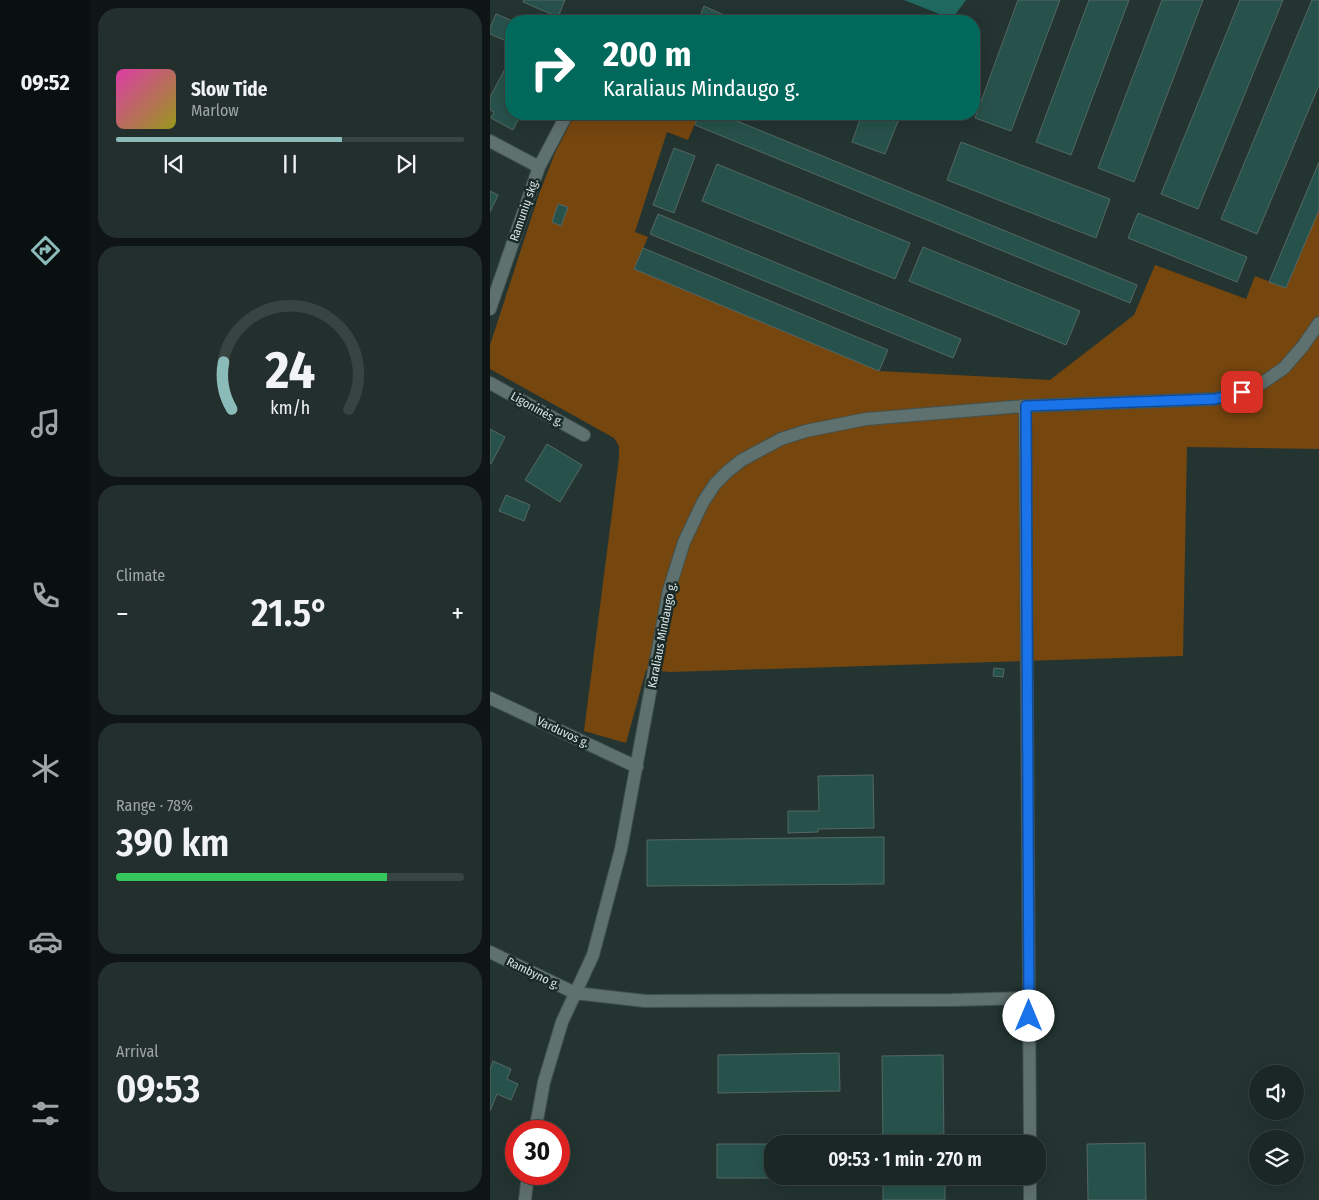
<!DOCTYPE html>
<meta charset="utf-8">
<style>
:root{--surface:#1a2725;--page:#232f2d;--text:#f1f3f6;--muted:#9fa5a7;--line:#384442;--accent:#8bbbb9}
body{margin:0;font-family:"Fira Sans Condensed",sans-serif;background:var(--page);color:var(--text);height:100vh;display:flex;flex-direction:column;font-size:19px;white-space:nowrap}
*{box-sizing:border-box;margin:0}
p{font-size:16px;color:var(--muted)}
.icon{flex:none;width:28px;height:28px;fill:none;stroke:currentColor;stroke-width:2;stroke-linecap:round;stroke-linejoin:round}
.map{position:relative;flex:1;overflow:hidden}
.sheet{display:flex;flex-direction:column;gap:8px;padding:8px;background:#0e1514;width:400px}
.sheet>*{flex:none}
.banner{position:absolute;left:15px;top:15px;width:475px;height:105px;border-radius:20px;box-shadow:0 5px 20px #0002,0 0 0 1px var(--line);background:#00695c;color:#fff;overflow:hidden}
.buttons{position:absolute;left:759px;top:1065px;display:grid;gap:10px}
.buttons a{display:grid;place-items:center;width:55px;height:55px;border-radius:50%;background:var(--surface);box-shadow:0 5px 20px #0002,0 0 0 1px var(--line);font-size:25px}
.speed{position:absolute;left:15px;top:1120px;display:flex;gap:10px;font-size:25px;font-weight:700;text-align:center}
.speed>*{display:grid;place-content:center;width:65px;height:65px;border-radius:50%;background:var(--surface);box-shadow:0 5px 20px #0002,0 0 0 1px var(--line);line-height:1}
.speed .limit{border:8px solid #d22;background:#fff;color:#111}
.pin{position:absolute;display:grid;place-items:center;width:42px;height:42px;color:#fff;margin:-21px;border-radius:10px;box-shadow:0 2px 8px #0006}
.me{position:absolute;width:55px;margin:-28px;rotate:0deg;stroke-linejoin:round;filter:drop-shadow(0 0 4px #0008)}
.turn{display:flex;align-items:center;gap:18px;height:105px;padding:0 15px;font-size:22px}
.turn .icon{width:65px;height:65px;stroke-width:2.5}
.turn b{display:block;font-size:35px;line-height:42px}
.big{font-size:38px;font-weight:600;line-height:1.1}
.sheet .widget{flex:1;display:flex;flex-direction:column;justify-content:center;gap:8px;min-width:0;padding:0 18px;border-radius:20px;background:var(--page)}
.sheet .dial{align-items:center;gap:0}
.dial svg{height:130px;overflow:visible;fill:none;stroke:var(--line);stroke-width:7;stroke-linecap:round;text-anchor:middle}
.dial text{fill:var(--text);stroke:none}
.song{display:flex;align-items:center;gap:15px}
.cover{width:60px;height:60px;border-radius:8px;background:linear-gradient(135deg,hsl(320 70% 55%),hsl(60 70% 35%))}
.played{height:5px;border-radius:2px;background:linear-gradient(90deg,var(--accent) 65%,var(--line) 65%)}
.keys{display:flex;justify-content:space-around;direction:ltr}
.heat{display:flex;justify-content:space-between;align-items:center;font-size:28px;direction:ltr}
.charge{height:8px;border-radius:4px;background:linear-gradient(90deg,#34c759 78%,var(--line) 0)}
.trip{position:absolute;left:274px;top:1135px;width:282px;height:50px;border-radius:20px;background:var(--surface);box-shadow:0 5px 20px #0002,0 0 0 1px var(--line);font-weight:600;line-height:50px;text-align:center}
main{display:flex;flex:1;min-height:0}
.tab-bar{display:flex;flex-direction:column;width:90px;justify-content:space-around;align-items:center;background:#0a100f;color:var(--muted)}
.tab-bar .icon{width:35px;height:35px}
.tab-bar .on{color:var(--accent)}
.tab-bar b{font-size:22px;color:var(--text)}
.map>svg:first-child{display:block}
.green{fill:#76460f}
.water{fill:#206a61}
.building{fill:#27524b;stroke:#556764}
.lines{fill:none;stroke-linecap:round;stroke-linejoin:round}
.minor-casing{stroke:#41514e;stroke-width:14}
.minor{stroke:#5f716e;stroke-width:12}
.route-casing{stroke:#114b97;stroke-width:12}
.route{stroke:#1a73e8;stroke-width:9}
.labels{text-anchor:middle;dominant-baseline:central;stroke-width:5;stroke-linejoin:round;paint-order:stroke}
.street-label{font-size:12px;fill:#dbe6e4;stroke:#192a27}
</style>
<main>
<nav class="tab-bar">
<b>09:52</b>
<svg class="icon on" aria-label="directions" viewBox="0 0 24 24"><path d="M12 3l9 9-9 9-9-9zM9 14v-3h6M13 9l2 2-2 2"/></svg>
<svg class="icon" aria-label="music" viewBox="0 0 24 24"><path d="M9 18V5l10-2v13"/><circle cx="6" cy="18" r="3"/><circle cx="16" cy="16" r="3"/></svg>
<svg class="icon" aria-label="phone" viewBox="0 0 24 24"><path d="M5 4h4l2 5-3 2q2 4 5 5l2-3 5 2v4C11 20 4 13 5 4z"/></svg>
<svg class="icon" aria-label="climate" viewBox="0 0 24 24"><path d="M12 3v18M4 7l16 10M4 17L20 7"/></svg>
<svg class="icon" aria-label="car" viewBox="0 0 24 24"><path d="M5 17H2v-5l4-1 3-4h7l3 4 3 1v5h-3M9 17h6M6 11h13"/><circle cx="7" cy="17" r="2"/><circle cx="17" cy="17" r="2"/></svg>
<svg class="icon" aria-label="filters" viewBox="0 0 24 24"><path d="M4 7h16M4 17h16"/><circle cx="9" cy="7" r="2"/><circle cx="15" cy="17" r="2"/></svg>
</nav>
<section class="sheet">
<div class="widget">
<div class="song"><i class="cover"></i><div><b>Slow Tide</b><p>Marlow</p></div></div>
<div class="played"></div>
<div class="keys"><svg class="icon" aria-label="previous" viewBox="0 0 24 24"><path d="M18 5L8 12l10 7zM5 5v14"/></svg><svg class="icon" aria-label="pause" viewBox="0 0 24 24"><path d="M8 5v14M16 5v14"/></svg><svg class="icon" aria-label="next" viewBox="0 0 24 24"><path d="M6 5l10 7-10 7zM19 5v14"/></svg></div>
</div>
<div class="widget dial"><svg viewBox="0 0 100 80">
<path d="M14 69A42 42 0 1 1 86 69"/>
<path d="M14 69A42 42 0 0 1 9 40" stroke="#8bbbb9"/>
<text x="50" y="56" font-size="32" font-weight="700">24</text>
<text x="50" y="72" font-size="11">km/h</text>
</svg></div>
<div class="widget"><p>Climate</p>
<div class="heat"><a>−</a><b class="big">21.5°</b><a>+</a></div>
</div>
<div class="widget"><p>Range · 78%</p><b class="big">390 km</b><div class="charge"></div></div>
<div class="widget"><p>Arrival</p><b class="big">09:53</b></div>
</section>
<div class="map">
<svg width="829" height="1200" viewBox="0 0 829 1200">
<rect width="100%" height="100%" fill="#233431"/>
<path class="green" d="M 85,114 L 209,114 L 198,140 L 177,132 L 145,232 L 158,237 L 144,269 L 389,371 L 560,380 L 644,315 L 665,265 L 756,299 L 765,276 L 796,288 L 829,210 L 829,449 L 697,447 L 693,656 L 181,672 L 156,670 L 136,743 L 94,731 L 129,458 L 129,446 L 124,438 L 0,369 L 0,345 L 49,194 L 65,153 Z"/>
<path class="water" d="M 414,0 L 476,0 L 462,19 Z"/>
<path class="building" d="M 34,0 L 75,0 L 68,17 L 33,2 Z
M 528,0 L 570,0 L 521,131 L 485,118 Z
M 599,0 L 639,0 L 581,155 L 546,142 Z
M 672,0 L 713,0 L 644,182 L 608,168 Z
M 750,0 L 793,0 L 708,209 L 671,194 Z
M 822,0 L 829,0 L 829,85 L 767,234 L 731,219 Z
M 214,6 L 236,16 L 234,21 L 208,21 Z
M 6,14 L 23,21 L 21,21 L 21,43 L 0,34 L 0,28 Z
M 16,67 L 21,70 L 21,114 L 31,114 L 23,130 L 1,118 L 4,112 L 0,110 L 0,97 Z
M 209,114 L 230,114 L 647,285 L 640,303 L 205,125 Z
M 372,114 L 411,114 L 395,154 L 362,142 Z
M 471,142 L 620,199 L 606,238 L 457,180 Z
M 184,148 L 205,156 L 184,213 L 163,205 Z
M 829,162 L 829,210 L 796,288 L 779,282 Z
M 227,164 L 420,243 L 405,279 L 212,201 Z
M 0,191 L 8,195 L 0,212 Z
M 68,204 L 78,207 L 71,226 L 62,222 Z
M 648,213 L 757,257 L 747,282 L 638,238 Z
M 168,214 L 471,339 L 463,358 L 160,234 Z
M 433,247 L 590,311 L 576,345 L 419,281 Z
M 153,248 L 398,350 L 389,371 L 144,269 Z
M 0,429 L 15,437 L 1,464 L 0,464 Z
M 57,444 L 92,465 L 70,502 L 35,480 Z
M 16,495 L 40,505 L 34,521 L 9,511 Z
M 504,668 L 514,669 L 513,677 L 503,676 Z
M 383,775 L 384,828 L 328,829 L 328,832 L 298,833 L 298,811 L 329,811 L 328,776 Z
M 394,837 L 394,884 L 157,886 L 157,840 Z
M 349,1053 L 350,1091 L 228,1093 L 228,1055 Z
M 453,1055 L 454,1144 L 393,1144 L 392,1056 Z
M 3,1061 L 21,1069 L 17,1079 L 28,1084 L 21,1100 L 7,1094 L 0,1111 L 0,1069 Z
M 655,1143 L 656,1200 L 598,1200 L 597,1144 Z
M 227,1144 L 282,1144 L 282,1176 L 348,1176 L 348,1178 L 227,1178 Z
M 393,1176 L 455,1176 L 455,1200 L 393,1200 Z"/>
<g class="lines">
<defs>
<path id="minor" d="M 0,141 L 49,167
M 0,309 L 49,167 L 77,114
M 0,383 L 94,435
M 535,406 L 540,1144
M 0,698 L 147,767
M 0,952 L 85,993 L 155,1001 L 461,1000 L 539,998
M 45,1131 L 54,1082 L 72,1022 L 103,955 L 131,849 L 179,590 L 194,542 L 213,502 L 225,484 L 238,471 L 252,460 L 291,439 L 316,431 L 376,419 L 535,406 L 725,399 L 765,388 L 794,368 L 813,346 L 829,323
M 540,1176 L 540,1200
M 35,1200 L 38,1174"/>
</defs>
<use href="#minor" class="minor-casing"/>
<use href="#minor" class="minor"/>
</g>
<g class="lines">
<defs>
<path id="route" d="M 539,1016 L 536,406 L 725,399 L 752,392"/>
</defs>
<use href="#route" class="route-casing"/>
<use href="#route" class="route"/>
</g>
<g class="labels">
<g class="street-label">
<text transform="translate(34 210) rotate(-71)">Ramunių skg.</text>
<text transform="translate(47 409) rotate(29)">Ligoninės g.</text>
<text transform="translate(172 635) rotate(-79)">Karaliaus Mindaugo g.</text>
<text transform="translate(73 732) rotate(25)">Varduvos g.</text>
<text transform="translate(43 973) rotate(26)">Rambyno g.</text>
</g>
</g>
</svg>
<div class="buttons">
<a><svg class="icon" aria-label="sound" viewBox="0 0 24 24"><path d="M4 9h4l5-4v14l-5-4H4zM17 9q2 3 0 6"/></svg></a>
<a><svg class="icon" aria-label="layers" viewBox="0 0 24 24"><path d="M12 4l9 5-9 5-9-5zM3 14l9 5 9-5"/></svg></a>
</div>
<div class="speed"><div class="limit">30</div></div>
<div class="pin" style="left:752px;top:392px;background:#d93025"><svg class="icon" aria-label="arrive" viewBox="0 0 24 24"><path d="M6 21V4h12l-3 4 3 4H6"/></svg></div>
<svg class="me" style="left:539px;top:1016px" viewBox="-20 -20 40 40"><circle r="19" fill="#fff"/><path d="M0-13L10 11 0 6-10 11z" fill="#1a73e8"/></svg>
<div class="trip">09:53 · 1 min · 270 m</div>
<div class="banner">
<div class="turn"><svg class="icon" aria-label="right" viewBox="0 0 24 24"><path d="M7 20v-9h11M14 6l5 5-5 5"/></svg><div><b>200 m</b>Karaliaus Mindaugo g.</div></div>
</div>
</div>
</main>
